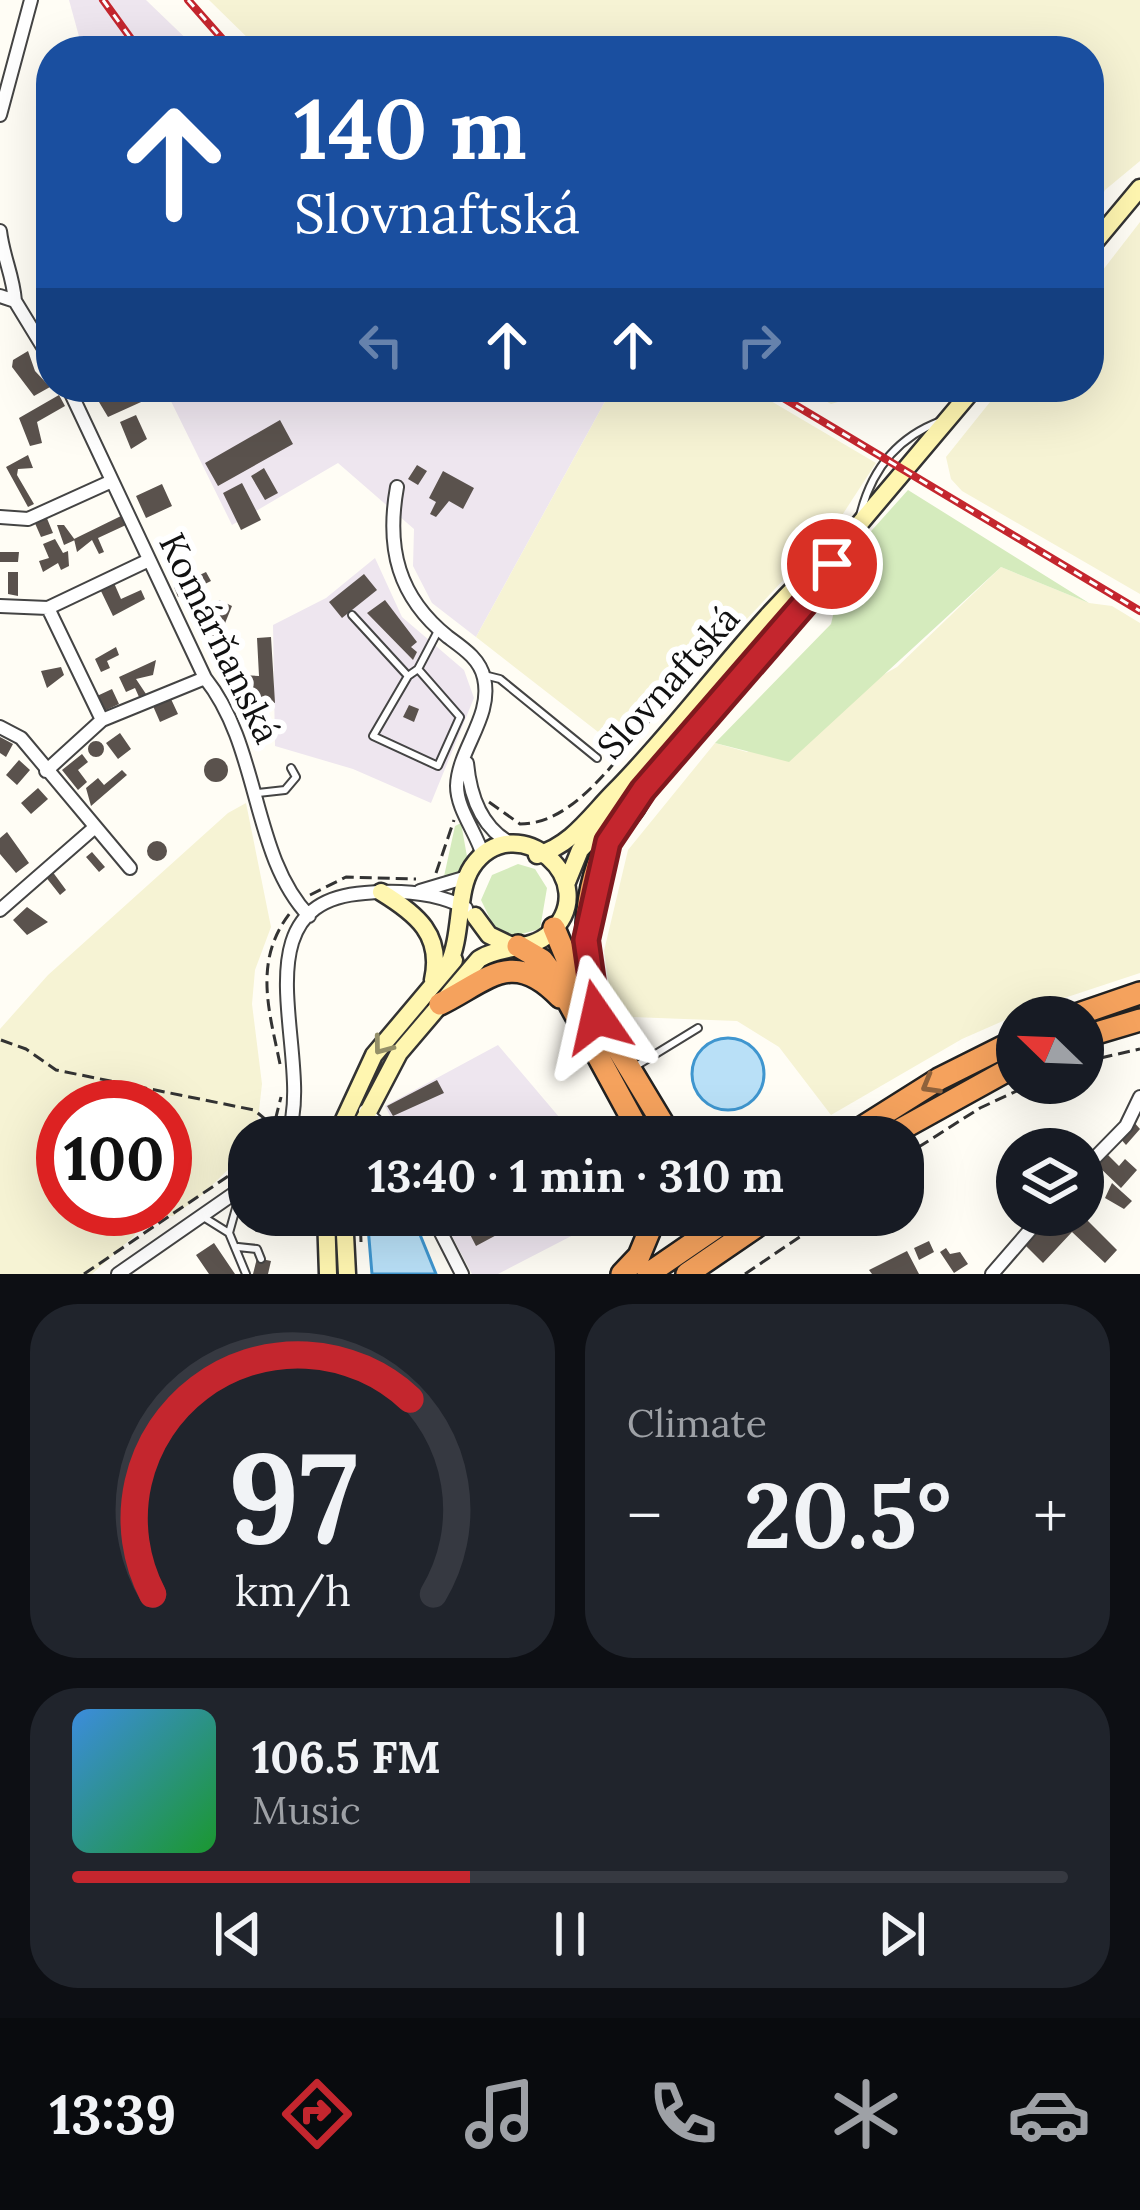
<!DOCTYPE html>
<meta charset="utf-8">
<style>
:root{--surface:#171b24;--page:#20242c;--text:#f1f3f6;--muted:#9ea1a6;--line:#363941;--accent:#c4262e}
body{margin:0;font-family:Lora,serif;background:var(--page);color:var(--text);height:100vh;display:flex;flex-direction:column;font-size:45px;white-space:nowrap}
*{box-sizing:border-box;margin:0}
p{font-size:39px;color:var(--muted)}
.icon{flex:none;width:66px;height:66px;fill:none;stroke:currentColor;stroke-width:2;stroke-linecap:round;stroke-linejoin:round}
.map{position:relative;height:1274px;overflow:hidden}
.details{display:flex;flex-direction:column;gap:30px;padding:30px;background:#0d0f14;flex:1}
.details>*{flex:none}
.top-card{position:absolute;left:36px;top:36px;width:1068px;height:366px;border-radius:48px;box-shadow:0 12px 48px #0002;background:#1a4fa0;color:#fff;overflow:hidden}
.needle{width:78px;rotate:293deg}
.fabs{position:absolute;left:996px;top:996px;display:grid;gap:24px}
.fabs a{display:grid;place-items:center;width:108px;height:108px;border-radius:50%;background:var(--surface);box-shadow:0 12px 48px #0002;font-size:60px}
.speed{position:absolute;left:36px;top:1080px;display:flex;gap:24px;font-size:60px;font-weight:700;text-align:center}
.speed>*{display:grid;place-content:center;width:156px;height:156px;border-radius:50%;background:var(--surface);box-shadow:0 12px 48px #0002;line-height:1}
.speed .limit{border:18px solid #d22;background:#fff;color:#111}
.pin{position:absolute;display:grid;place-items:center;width:102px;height:102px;color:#fff;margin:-51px;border:6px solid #fff;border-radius:50%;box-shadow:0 3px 12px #0007}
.me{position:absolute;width:132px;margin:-66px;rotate:349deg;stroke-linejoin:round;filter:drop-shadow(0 0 9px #0008)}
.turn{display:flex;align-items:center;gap:42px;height:252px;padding:0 60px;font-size:54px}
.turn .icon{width:156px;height:156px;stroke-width:2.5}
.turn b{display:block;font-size:84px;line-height:102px}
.lanes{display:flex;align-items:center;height:114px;padding:0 60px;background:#0003;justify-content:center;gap:60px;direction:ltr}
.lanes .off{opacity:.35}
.big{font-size:90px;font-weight:700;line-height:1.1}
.details .tile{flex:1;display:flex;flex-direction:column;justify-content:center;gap:18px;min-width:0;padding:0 42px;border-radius:48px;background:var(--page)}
.details .dial{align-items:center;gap:0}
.dial svg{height:312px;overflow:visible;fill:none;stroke:var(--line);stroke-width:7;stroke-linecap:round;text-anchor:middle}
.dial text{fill:var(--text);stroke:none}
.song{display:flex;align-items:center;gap:36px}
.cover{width:144px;height:144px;border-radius:18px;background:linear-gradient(135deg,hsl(210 70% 55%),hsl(130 70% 35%))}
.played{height:12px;border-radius:6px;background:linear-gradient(90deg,var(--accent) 40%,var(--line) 40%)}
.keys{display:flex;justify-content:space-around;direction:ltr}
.heat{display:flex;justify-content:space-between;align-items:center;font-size:66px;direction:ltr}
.details .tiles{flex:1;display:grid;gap:30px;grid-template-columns:1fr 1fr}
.tile:last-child{grid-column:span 2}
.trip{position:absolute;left:228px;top:1116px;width:696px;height:120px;border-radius:48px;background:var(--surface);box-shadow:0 12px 48px #0002;font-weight:700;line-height:120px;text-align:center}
.tab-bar{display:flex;height:192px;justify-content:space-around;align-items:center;background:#090b0e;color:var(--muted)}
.tab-bar .icon{width:84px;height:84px}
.tab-bar .current{color:var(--accent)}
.tab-bar b{font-size:54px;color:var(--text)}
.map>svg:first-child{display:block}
.industrial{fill:#eee6ef}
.farmland{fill:#f6f3d4;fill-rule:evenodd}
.green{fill:#d5ebbd}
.water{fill:#b9e0f7;stroke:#3f96cf;stroke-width:3}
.building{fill:#5a524d}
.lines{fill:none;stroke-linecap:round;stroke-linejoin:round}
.service-casing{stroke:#444;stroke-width:10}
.minor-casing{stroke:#444;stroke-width:16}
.secondary-casing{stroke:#333;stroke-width:21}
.motorway-casing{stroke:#222;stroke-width:26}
.path{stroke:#333;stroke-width:3;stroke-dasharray:12 6;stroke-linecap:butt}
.service{stroke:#fff;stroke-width:6}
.minor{stroke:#fff;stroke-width:12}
.secondary{stroke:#fff6b0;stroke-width:16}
.motorway{stroke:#f5a25d;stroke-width:21}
.rail-casing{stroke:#c4262e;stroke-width:8}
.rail{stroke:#fff;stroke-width:3;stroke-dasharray:9;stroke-linecap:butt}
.oneway{stroke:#948f68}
.oneway2{stroke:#8e613b}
.route-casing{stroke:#7f191e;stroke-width:30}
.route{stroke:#c4262e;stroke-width:21}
.labels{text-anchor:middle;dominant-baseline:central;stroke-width:12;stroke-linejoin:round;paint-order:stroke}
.street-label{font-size:36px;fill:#111;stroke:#fff}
</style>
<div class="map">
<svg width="1140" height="1274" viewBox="0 0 1140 1274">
<rect width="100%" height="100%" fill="#fffdf5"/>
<path class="industrial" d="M 69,0 L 146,0 L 199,51 L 83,51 Z
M 164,387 L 613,387 L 476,637 L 432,603 L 413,566 L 414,529 L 338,463 L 232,525 Z
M 375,558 L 402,617 L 464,670 L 474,698 L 431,803 L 353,769 L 275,746 L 273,625 L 326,598 Z
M 498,1045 L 576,1137 L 401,1137 L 385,1106 Z
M 441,1215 L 612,1215 L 498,1274 L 472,1274 Z"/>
<path class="farmland" d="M 209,0 L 1140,0 L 1140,161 L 1105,190 L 1089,223 L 1089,51 L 261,51 Z
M 1140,222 L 1140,594 L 962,491 L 951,479 L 946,457 L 1002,387 L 1089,387 L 1089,288 Z
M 613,387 L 747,387 L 876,463 L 837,523 L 711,657 L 672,681 L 622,741 L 602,735 L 476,637 Z
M 800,387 L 942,387 L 926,398 L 909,399 L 887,388 L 831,404 Z
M 1001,567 L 1089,603 L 1112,606 L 1140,623 L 1140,973 L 1028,1010 L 962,1039 L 831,1115 L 779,1047 L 737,1021 L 632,1017 L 609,986 L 604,951 L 628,850 L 715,743 L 747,752 L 897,667 Z
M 246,803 L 271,927 L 255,970 L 252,1004 L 262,1084 L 256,1137 L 249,1137 L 240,1158 L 203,1194 L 173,1216 L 153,1215 L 140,1223 L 134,1236 L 92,1274 L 0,1274 L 0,1029 L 48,975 L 228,813 ZM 63,1107 L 165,1107 L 165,1209 L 63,1209 Z"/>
<path class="green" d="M 908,490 L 1089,603 L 1001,567 L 789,762 L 715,743 L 831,624 L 846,559 Z
M 461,823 L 468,862 L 459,875 L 443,881 L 455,826 Z
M 518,864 L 535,869 L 547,888 L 540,929 L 514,936 L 495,929 L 481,900 L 492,875 Z"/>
<path class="water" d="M692 1074a36 36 0 1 1 72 0a36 36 0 1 1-72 0Z
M 367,1215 L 412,1215 L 436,1274 L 372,1274 Z"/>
<path class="building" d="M 28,351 L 35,371 L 50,387 L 34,396 L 12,367 L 13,360 Z
M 127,387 L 158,387 L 161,393 L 108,417 L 99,402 Z
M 59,395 L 65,406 L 37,422 L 42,443 L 30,446 L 19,418 Z
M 136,415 L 147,439 L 131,449 L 120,422 Z
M 280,420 L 293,444 L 218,486 L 205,463 Z
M 28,455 L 33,468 L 18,469 L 17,475 L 34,504 L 28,507 L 6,467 Z
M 417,465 L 427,471 L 418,485 L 408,479 Z
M 264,468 L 278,493 L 265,500 L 251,476 Z
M 443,471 L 474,488 L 463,509 L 449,501 L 436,517 L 430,514 L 436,502 L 429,498 Z
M 242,483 L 261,520 L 241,530 L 223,493 Z
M 162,484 L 172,506 L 146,518 L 136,496 Z
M 46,516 L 53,533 L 41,537 L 34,521 Z
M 121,516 L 126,525 L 98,538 L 104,552 L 99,554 L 92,540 L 77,552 L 74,539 Z
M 57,525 L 64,525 L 75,540 L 64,545 Z
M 55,539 L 63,553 L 68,551 L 69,566 L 61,570 L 58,563 L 43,572 L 39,561 L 49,558 L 43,544 Z
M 0,552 L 19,552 L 18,562 L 0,562 Z
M 8,572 L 18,572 L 18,596 L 8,594 Z
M 206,572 L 211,581 L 178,597 L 174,587 Z
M 364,574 L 377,590 L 342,618 L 329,602 Z
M 114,583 L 121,599 L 141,590 L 145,599 L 113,616 L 100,589 Z
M 219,600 L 232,606 L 219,638 L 205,633 Z
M 385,600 L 417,642 L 411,647 L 417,652 L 413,660 L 367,613 Z
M 271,637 L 275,703 L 237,688 L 241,675 L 259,676 L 257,638 Z
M 116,647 L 119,655 L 107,661 L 110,668 L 101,672 L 95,659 Z
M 156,660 L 153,675 L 136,679 L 146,694 L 139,697 L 135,688 L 126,692 L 119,677 Z
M 61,667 L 64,675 L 47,688 L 41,671 Z
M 112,689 L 119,704 L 104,711 L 97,696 Z
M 171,699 L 178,714 L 160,722 L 153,706 Z
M 409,705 L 419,709 L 414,722 L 403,717 Z
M 120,733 L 131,749 L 118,759 L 106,743 Z
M 0,737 L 13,744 L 6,757 L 0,753 Z
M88 749a8 8 0 1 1 16 0a8 8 0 1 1-16 0Z
M 82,754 L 88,762 L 78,770 L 87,782 L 78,790 L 62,770 Z
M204 770a12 12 0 1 1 24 0a12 12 0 1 1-24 0Z
M 19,760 L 30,770 L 17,785 L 6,775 Z
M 122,770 L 127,775 L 91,806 L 86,788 L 98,778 L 104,785 Z
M 38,788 L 48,799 L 31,814 L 21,803 Z
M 7,832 L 29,863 L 16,873 L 0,854 L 0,838 Z
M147 851a10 10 0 1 1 20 0a10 10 0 1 1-20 0Z
M 92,852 L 105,867 L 99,872 L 86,857 Z
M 52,871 L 66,890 L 60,895 L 45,876 Z
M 27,907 L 48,922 L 27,935 L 13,920 Z
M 437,1080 L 444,1093 L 393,1116 L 387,1106 Z
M 1133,1121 L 1140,1129 L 1126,1145 L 1119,1137 Z
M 446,1123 L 451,1132 L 420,1137 L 436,1128 Z
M 1108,1155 L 1119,1166 L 1125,1159 L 1137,1170 L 1121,1188 L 1097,1165 Z
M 1086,1173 L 1102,1191 L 1083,1215 L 1083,1176 Z
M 1112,1183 L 1132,1201 L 1124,1209 L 1105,1198 Z
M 466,1215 L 524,1215 L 526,1219 L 476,1246 L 461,1217 Z
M 1053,1215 L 1082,1215 L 1117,1250 L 1105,1263 L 1072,1232 L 1043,1263 L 1024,1244 Z
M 929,1241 L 934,1252 L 919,1260 L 914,1248 Z
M 214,1243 L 235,1274 L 209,1274 L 196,1255 Z
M 946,1248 L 950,1254 L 960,1252 L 968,1264 L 954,1273 L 940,1252 Z
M 907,1251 L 919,1274 L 872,1274 L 869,1270 Z
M 257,1258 L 271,1261 L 268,1274 L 253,1274 Z"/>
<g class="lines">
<defs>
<path id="service" d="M 860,516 C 871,470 898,437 941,421
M 352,615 L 408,676 L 418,669
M 484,675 L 500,679 L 597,758
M 408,676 L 373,736 L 438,766 L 460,717 L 418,669 L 439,629
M 258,793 L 285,790 L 296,777 L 291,768
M 636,1066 L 698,1028
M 205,1218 L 229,1233 L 246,1274
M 437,1225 L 455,1215
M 229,1233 L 241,1190
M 238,1247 L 257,1249 L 261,1259"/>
<path id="minor" d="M 0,115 L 31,0
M 0,231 C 3,257 13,275 15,301
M 0,296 L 15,301 L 51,360
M 68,387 L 205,678 C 261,748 251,855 309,916
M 397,487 C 386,548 398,597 448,637 C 463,648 480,659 484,678 C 493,717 458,749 457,786 C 457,810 477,833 483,856
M 0,517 L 28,519 L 112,481
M 0,606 L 48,608 L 149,560
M 48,608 L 102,720
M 0,727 L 21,738 L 130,868
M 467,763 C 470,795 481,828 512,844
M 46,771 L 102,720 L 205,678
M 420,891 L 467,877
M 0,910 L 94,828
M 365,1111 L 392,1137
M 287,1137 C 318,1062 230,902 365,893 C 399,890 435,892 466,908
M 1083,1170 L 1126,1126 L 1140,1097
M 432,1215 L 462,1274
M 118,1274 L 249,1183
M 992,1274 L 1043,1215"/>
<path id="secondary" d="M 1089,249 L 1140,188
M 537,855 C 572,845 590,816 615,791 C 691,714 753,620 835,550
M 567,882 L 580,850 L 732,691 L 819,587 L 845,541 L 975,387
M 381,892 C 417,914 443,935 433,980
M 475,916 L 489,935 L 510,945
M 336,1137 L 374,1055 L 454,960
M 355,1137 L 399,1053 L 479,959 C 501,945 530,951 549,934 C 607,882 515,804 472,867 C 456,891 463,934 448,966
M 326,1215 L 328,1274
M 344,1215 L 347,1274"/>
<path id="motorway" d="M 554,928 L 574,976 L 671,1137
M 518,946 L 542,960 L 555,977 L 642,1137
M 440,1004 C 487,981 512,947 560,997
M 597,1017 C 584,962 580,899 606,846 C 616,825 635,813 643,790
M 1070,1017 L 1140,993
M 1083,1037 L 1140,1020
M 847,1137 L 939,1079 L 1017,1040
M 887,1137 L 1017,1065
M 622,1274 L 639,1256 L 656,1215
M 648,1274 L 734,1215
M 687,1274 L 773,1215"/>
</defs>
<use href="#service" class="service-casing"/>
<use href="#minor" class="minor-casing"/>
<use href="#secondary" class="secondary-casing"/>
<use href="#motorway" class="motorway-casing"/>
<path class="path" d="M 489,802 L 520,824 C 591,824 639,714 694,678
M 436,873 L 454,820
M 310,895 L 346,877 L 416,879
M 1,1040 L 26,1049 L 56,1070 L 254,1110 L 275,1127
M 1083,1062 L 1140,1049
M 280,1064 C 269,1010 253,961 290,913
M 271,1137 L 281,1097
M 903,1157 L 980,1108 L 1034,1083
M 360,1215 L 361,1242
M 84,1274 L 249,1162
M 745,1274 L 832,1215"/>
<use href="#service" class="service"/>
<use href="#minor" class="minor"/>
<use href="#secondary" class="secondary"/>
<use href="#motorway" class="motorway"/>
<defs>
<path id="rail" d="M 103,0 L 140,51
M 188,0 L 233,51
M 765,387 L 1140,611"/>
</defs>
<use href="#rail" class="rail-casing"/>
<use href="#rail" class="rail"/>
</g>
<defs><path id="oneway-chevron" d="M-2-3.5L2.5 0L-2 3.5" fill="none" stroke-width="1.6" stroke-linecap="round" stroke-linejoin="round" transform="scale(3)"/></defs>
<use class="oneway" href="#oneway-chevron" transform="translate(382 1046) rotate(127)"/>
<use class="oneway2" href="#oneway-chevron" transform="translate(930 1085) rotate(150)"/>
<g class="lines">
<defs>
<path id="route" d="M 597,1017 L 586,940 L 608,842 L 643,790 L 819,587 L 832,564"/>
</defs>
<use href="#route" class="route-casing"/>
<use href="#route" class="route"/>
</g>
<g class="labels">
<g class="street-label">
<text transform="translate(220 638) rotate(64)">Komárňanská</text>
<text transform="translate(668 682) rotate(-48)">Slovnaftská</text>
</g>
</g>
</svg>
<div class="fabs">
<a><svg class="needle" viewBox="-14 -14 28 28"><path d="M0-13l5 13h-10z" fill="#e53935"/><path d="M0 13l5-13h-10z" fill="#9ea1a6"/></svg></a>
<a><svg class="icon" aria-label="layers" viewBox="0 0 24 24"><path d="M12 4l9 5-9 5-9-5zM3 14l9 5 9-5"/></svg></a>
</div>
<div class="speed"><div class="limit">100</div></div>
<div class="pin" style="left:832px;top:564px;background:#d93025"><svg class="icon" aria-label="arrive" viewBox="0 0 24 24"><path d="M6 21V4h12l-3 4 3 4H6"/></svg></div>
<svg class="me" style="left:597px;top:1017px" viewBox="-20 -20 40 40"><path d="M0-17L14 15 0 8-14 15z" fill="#c4262e" stroke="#fff" stroke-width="4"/></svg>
<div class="trip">13:40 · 1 min · 310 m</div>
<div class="top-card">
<div class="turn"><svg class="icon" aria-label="ahead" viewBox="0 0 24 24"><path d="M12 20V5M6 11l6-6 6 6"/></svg><div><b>140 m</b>Slovnaftská</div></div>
<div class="lanes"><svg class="icon off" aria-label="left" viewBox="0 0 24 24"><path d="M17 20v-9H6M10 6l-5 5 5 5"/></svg><svg class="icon" aria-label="ahead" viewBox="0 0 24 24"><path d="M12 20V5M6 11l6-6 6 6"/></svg><svg class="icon" aria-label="ahead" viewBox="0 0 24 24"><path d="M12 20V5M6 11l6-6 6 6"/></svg><svg class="icon off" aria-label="right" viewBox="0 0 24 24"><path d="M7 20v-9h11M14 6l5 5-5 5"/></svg></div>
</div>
</div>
<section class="details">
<div class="tiles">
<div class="tile dial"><svg viewBox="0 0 100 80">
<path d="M14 69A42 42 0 1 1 86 69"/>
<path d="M14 69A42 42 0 0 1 80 19" stroke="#c4262e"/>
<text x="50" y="56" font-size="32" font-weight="700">97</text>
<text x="50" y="72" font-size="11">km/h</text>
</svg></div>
<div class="tile"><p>Climate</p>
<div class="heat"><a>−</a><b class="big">20.5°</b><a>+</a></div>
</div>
<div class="tile">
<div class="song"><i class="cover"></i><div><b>106.5 FM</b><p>Music</p></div></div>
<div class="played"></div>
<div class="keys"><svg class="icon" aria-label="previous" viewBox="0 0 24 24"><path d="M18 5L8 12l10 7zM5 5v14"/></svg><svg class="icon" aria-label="pause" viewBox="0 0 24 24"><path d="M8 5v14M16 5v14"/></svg><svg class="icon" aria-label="next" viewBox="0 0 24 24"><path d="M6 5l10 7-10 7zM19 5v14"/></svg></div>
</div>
</div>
</section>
<nav class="tab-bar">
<b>13:39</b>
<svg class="icon current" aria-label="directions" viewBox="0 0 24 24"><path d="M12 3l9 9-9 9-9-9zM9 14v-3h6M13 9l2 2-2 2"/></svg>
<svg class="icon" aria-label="music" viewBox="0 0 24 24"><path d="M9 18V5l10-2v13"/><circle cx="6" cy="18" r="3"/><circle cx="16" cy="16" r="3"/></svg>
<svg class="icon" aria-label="phone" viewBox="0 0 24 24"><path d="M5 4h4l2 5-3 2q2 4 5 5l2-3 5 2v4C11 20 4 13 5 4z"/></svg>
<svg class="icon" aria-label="climate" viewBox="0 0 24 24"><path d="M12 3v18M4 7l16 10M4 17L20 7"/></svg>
<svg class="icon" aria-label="car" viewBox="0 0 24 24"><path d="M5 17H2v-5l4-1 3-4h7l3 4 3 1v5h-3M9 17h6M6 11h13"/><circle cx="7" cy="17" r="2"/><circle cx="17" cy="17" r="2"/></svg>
</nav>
